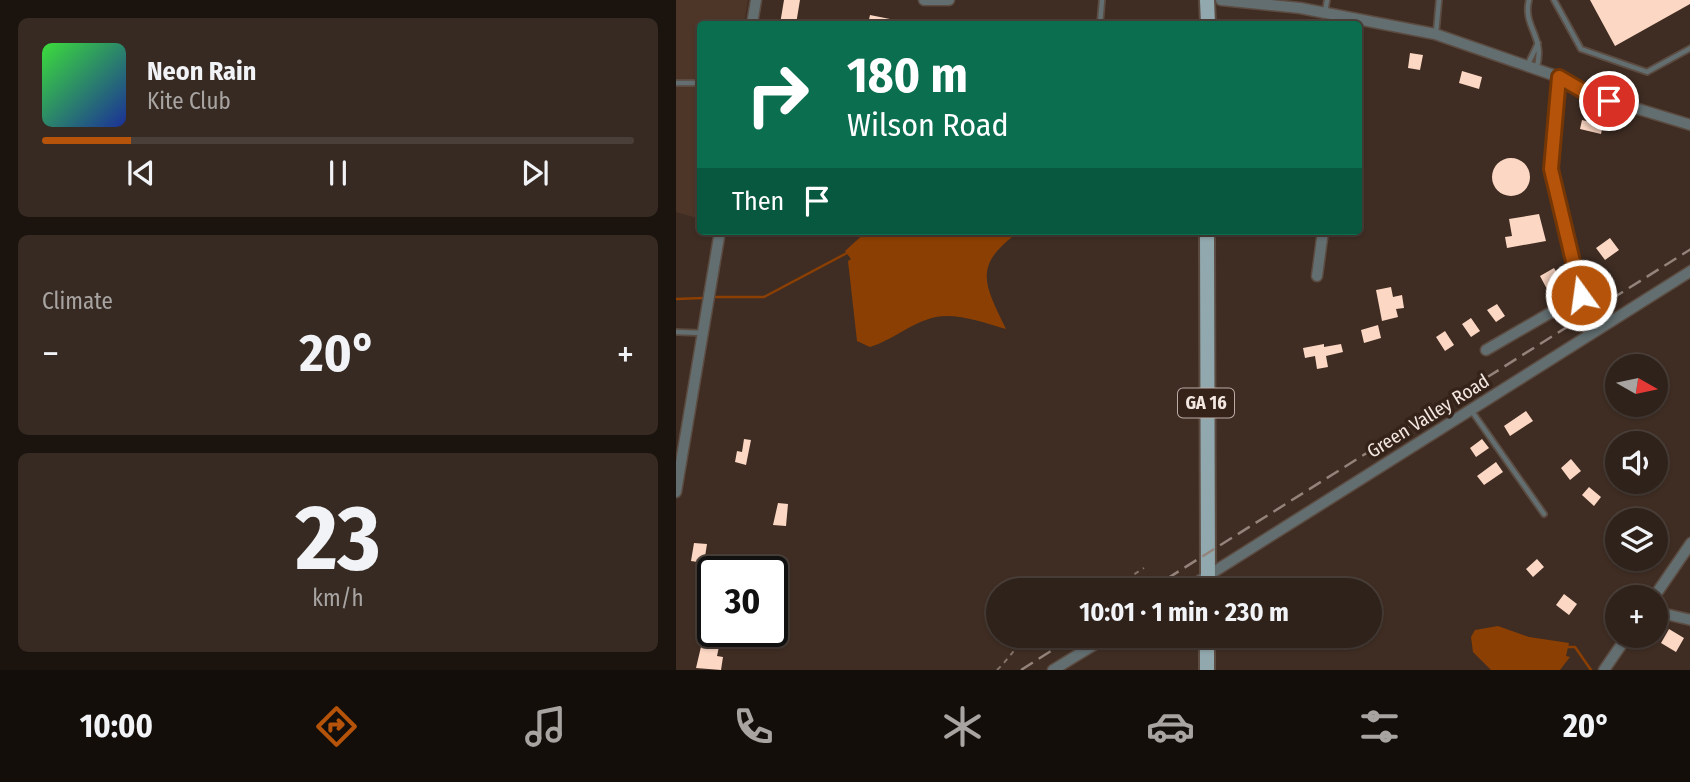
<!DOCTYPE html>
<meta charset="utf-8">
<style>
:root{--surface:#2f221a;--page:#372a23;--text:#f1f3f6;--muted:#a7a4a2;--line:#4a3f39;--accent:#b45309}
body{margin:0;font-family:"Fira Sans Condensed",sans-serif;background:var(--page);color:var(--text);height:100vh;display:flex;flex-direction:column;font-size:26px;white-space:nowrap}
*{box-sizing:border-box;margin:0}
p{font-size:23px;color:var(--muted)}
.icon{flex:none;width:38px;height:38px;fill:none;stroke:currentColor;stroke-width:2;stroke-linecap:round;stroke-linejoin:round}
.map{position:relative;flex:1;overflow:hidden}
.details{display:flex;flex-direction:column;gap:18px;padding:18px;background:#1a130e;width:676px}
.details>*{flex:none}
.hud{position:absolute;left:21px;top:21px;width:665px;height:214px;border-radius:7px;box-shadow:0 2px 5px #0004,0 0 0 2px var(--line);background:#0b6e4f;color:#fff;overflow:hidden}
.needle{width:46px;rotate:99deg}
.controls{position:absolute;left:929px;top:354px;display:grid;gap:14px}
.controls a{display:grid;place-items:center;width:63px;height:63px;border-radius:50%;background:var(--surface);box-shadow:0 2px 5px #0004,0 0 0 2px var(--line);font-size:35px}
.speed{position:absolute;left:21px;top:556px;display:flex;gap:14px;font-size:35px;font-weight:700;text-align:center}
.speed>*{display:grid;place-content:center;width:91px;height:91px;border-radius:50%;background:var(--surface);box-shadow:0 2px 5px #0004,0 0 0 2px var(--line);line-height:1}
.speed .limit{border:4px solid #111;border-radius:10px;background:#fff;color:#111}
.pin{position:absolute;display:grid;place-items:center;width:60px;height:60px;color:#fff;margin:-30px;border:4px solid #fff;border-radius:50%;box-shadow:0 2px 7px #0007}
.me{position:absolute;width:77px;margin:-38px;rotate:346deg;stroke-linejoin:round;filter:drop-shadow(0 0 5px #0008)}
.turn{display:flex;align-items:center;gap:24px;height:147px;padding:0 35px;font-size:32px}
.turn .icon{width:91px;height:91px;stroke-width:2.5}
.turn b{display:block;font-size:49px;line-height:60px}
.then{display:flex;align-items:center;height:66px;padding:0 35px;background:#0003;gap:14px;font-size:26px}
.big{font-size:52px;font-weight:700;line-height:1.1}
.details .card{flex:1;display:flex;flex-direction:column;justify-content:center;gap:10px;min-width:0;padding:0 24px;border-radius:10px;background:var(--page)}
.details .dial{align-items:center;gap:0}
.dial b{font-size:91px;line-height:1}
.song{display:flex;align-items:center;gap:21px}
.cover{width:84px;height:84px;border-radius:10px;background:linear-gradient(135deg,hsl(120 70% 55%),hsl(230 70% 35%))}
.played{height:7px;border-radius:4px;background:linear-gradient(90deg,var(--accent) 15%,var(--line) 15%)}
.keys{display:flex;justify-content:space-around;direction:ltr}
.heat{display:flex;justify-content:space-between;align-items:center;font-size:38px;direction:ltr}
.trip{position:absolute;left:310px;top:578px;width:396px;height:70px;border-radius:35px;background:var(--surface);box-shadow:0 2px 5px #0004,0 0 0 2px var(--line);font-weight:700;line-height:70px;text-align:center}
.menu{display:flex;height:112px;justify-content:space-around;align-items:center;background:#130e0a;color:var(--muted)}
.menu .icon{width:49px;height:49px}
.menu .active{color:var(--accent)}
.menu b{font-size:32px;color:var(--text)}
main{display:flex;flex:1;min-height:0}
.map>svg:first-child{display:block}
.built{fill:#4d3528}
.water{fill:#8c3f02}
.lines{fill:none;stroke-linecap:round;stroke-linejoin:round}
.stream{stroke:#8c3f02;stroke-width:2.5}
.building{fill:#fcd7c4}
.lane-casing{stroke:#5c4b41;stroke-width:8}
.street-casing{stroke:#5c4b41;stroke-width:13}
.primary-casing{stroke:#5c4b41;stroke-width:18}
.path{stroke:#82726a;stroke-width:2;stroke-dasharray:5 5;stroke-linecap:butt}
.lane{stroke:#626e70;stroke-width:4.5}
.street{stroke:#626e70;stroke-width:10}
.primary{stroke:#91a9ae;stroke-width:14}
.rail{stroke:#93837b;stroke-width:2.5;stroke-dasharray:14 7;stroke-linecap:butt}
.route-casing{stroke:#753606;stroke-width:18}
.route{stroke:#b45309;stroke-width:12}
.labels{text-anchor:middle;dominant-baseline:central;stroke-width:7;stroke-linejoin:round;paint-order:stroke}
.shield{fill:#35231a;stroke:#baaca5;stroke-width:2}
.shield-label{font-size:18px;font-weight:bold;fill:#f3e7e1}
.street-label{font-size:19px;fill:#f3e7e1;stroke:#35231a}
</style>
<main>
<section class="details">
<div class="card">
<div class="song"><i class="cover"></i><div><b>Neon Rain</b><p>Kite Club</p></div></div>
<div class="played"></div>
<div class="keys"><svg class="icon" aria-label="previous" viewBox="0 0 24 24"><path d="M18 5L8 12l10 7zM5 5v14"/></svg><svg class="icon" aria-label="pause" viewBox="0 0 24 24"><path d="M8 5v14M16 5v14"/></svg><svg class="icon" aria-label="next" viewBox="0 0 24 24"><path d="M6 5l10 7-10 7zM19 5v14"/></svg></div>
</div>
<div class="card"><p>Climate</p>
<div class="heat"><a>−</a><b class="big">20°</b><a>+</a></div>
</div>
<div class="card dial"><b>23</b><p>km/h</p></div>
</section>
<div class="map">
<svg width="1015" height="670" viewBox="0 0 1015 670">
<rect width="100%" height="100%" fill="#3f2d23"/>
<path class="built" d="M 0,0 L 72,0 L 68,24 L 24,24 L 24,219 L 0,212 Z"/>
<path class="water" d="M 191,231 L 344,231 C 297,265 307,282 330,329 C 308,323 282,313 260,317 C 236,322 217,340 194,347 L 181,341 L 172,261 L 175,259 L 169,251 Z
M 822,626 L 853,637 L 893,643 L 890,656 L 894,657 L 884,670 L 815,670 L 797,652 L 795,637 L 799,630 Z"/>
<g class="lines">
<path class="stream" d="M 40,297 L 88,297 L 171,253
M 0,299 L 27,298
M 892,647 L 899,647 L 915,670"/>
</g>
<path class="building" d="M 108,0 L 124,0 L 120,24 L 104,24 Z
M 914,0 L 1014,0 L 1014,4 L 939,46 Z
M 194,15 L 214,19 L 213,24 L 192,24 Z
M 734,53 L 747,55 L 744,70 L 732,68 Z
M 786,71 L 806,77 L 803,89 L 783,83 Z
M 906,120 L 927,125 L 925,134 L 904,129 Z
M816 177a19 19 0 1 1 38 0a19 19 0 1 1-38 0Z
M 863,214 L 870,241 L 831,248 L 829,237 L 836,236 L 833,219 Z
M 934,238 L 943,250 L 929,260 L 920,248 Z
M 878,268 L 883,277 L 878,280 L 881,285 L 872,291 L 864,276 Z
M 715,287 L 717,297 L 726,295 L 728,308 L 720,309 L 722,317 L 706,321 L 700,290 Z
M 821,304 L 829,316 L 820,322 L 811,310 Z
M 795,318 L 804,331 L 795,337 L 786,324 Z
M 702,325 L 705,338 L 688,343 L 685,330 Z
M 769,331 L 778,345 L 769,351 L 760,337 Z
M 648,344 L 648,347 L 665,344 L 667,352 L 650,356 L 652,367 L 641,369 L 639,356 L 629,358 L 627,348 Z
M 850,411 L 857,421 L 834,436 L 828,426 Z
M 68,439 L 75,440 L 70,465 L 59,462 L 61,451 L 66,452 Z
M 806,439 L 813,448 L 800,457 L 794,448 Z
M 895,459 L 905,471 L 894,480 L 885,468 Z
M 820,462 L 827,472 L 808,485 L 801,476 Z
M 913,487 L 925,497 L 918,506 L 906,495 Z
M 102,503 L 112,504 L 110,526 L 97,525 Z
M 18,543 L 31,544 L 28,563 L 15,561 Z
M 861,559 L 868,567 L 857,577 L 850,569 Z
M 888,594 L 901,604 L 893,615 L 880,605 Z
M 993,629 L 1008,638 L 1000,652 L 985,643 Z
M 28,634 L 45,637 L 41,656 L 47,657 L 45,670 L 20,668 Z"/>
<g class="lines">
<defs>
<path id="lane" d="M 853,0 C 846,27 871,38 860,69
M 878,0 L 905,49 L 971,72 L 1015,48
M 649,13 L 651,0
M 424,24 L 426,0
M 760,33 L 763,0
M 852,64 L 862,43
M 0,83 L 24,83
M 0,332 L 26,333
M 795,410 L 868,514"/>
<path id="street" d="M 248,0 L 273,0
M 545,0 L 624,8 L 759,34 L 883,77 L 913,94 L 1015,125
M 76,24 L 80,0
M 641,276 L 647,231
M 810,350 L 905,295 L 875,169 L 883,77
M 0,492 L 44,231
M 509,590 L 1015,271
M 978,597 L 1015,543
M 980,608 L 985,613 L 1015,620
M 377,670 L 434,635
M 928,670 L 952,635"/>
<path id="primary" d="M 531,0 L 532,24
M 531,231 L 532,590
M 531,670 L 531,635"/>
</defs>
<use href="#lane" class="lane-casing"/>
<use href="#street" class="street-casing"/>
<use href="#primary" class="primary-casing"/>
<path class="path" d="M 433,590 L 468,568
M 321,670 C 336,656 337,647 357,635"/>
<use href="#lane" class="lane"/>
<use href="#street" class="street"/>
<use href="#primary" class="primary"/>
<path class="rail" d="M 473,590 L 1015,249
M 345,670 L 400,635"/>
</g>
<g class="lines">
<defs>
<path id="route" d="M 905,295 L 875,169 L 883,77 L 912,94 L 933,101"/>
</defs>
<use href="#route" class="route-casing"/>
<use href="#route" class="route"/>
</g>
<g class="labels">
<rect class="shield" x="502" y="388.5" width="56" height="29" rx="5"/>
<g class="shield-label">
<text x="530" y="403">GA 16</text>
</g>
<g class="street-label">
<text transform="translate(752 416) rotate(-32)">Green Valley Road</text>
</g>
</g>
</svg>
<div class="controls">
<a><svg class="needle" viewBox="-14 -14 28 28"><path d="M0-13l5 13h-10z" fill="#e53935"/><path d="M0 13l5-13h-10z" fill="#a7a4a2"/></svg></a>
<a><svg class="icon" aria-label="sound" viewBox="0 0 24 24"><path d="M4 9h4l5-4v14l-5-4H4zM17 9q2 3 0 6"/></svg></a>
<a><svg class="icon" aria-label="layers" viewBox="0 0 24 24"><path d="M12 4l9 5-9 5-9-5zM3 14l9 5 9-5"/></svg></a>
<a>+</a>
</div>
<div class="speed"><div class="limit">30</div></div>
<div class="pin" style="left:933px;top:101px;background:#d93025"><svg class="icon" aria-label="arrive" viewBox="0 0 24 24"><path d="M6 21V4h12l-3 4 3 4H6"/></svg></div>
<svg class="me" style="left:905px;top:295px" viewBox="-20 -20 40 40"><circle r="17" fill="#b45309" stroke="#fff" stroke-width="3"/><path d="M0-11L8 9 0 5-8 9z" fill="#fff"/></svg>
<div class="trip">10:01 · 1 min · 230 m</div>
<div class="hud">
<div class="turn"><svg class="icon" aria-label="right" viewBox="0 0 24 24"><path d="M7 20v-9h11M14 6l5 5-5 5"/></svg><div><b>180 m</b>Wilson Road</div></div>
<div class="then">Then<svg class="icon" aria-label="arrive" viewBox="0 0 24 24"><path d="M6 21V4h12l-3 4 3 4H6"/></svg></div>
</div>
</div>
</main>
<nav class="menu">
<b>10:00</b>
<svg class="icon active" aria-label="directions" viewBox="0 0 24 24"><path d="M12 3l9 9-9 9-9-9zM9 14v-3h6M13 9l2 2-2 2"/></svg>
<svg class="icon" aria-label="music" viewBox="0 0 24 24"><path d="M9 18V5l10-2v13"/><circle cx="6" cy="18" r="3"/><circle cx="16" cy="16" r="3"/></svg>
<svg class="icon" aria-label="phone" viewBox="0 0 24 24"><path d="M5 4h4l2 5-3 2q2 4 5 5l2-3 5 2v4C11 20 4 13 5 4z"/></svg>
<svg class="icon" aria-label="climate" viewBox="0 0 24 24"><path d="M12 3v18M4 7l16 10M4 17L20 7"/></svg>
<svg class="icon" aria-label="car" viewBox="0 0 24 24"><path d="M5 17H2v-5l4-1 3-4h7l3 4 3 1v5h-3M9 17h6M6 11h13"/><circle cx="7" cy="17" r="2"/><circle cx="17" cy="17" r="2"/></svg>
<svg class="icon" aria-label="filters" viewBox="0 0 24 24"><path d="M4 7h16M4 17h16"/><circle cx="9" cy="7" r="2"/><circle cx="15" cy="17" r="2"/></svg>
<b>20°</b>
</nav>
